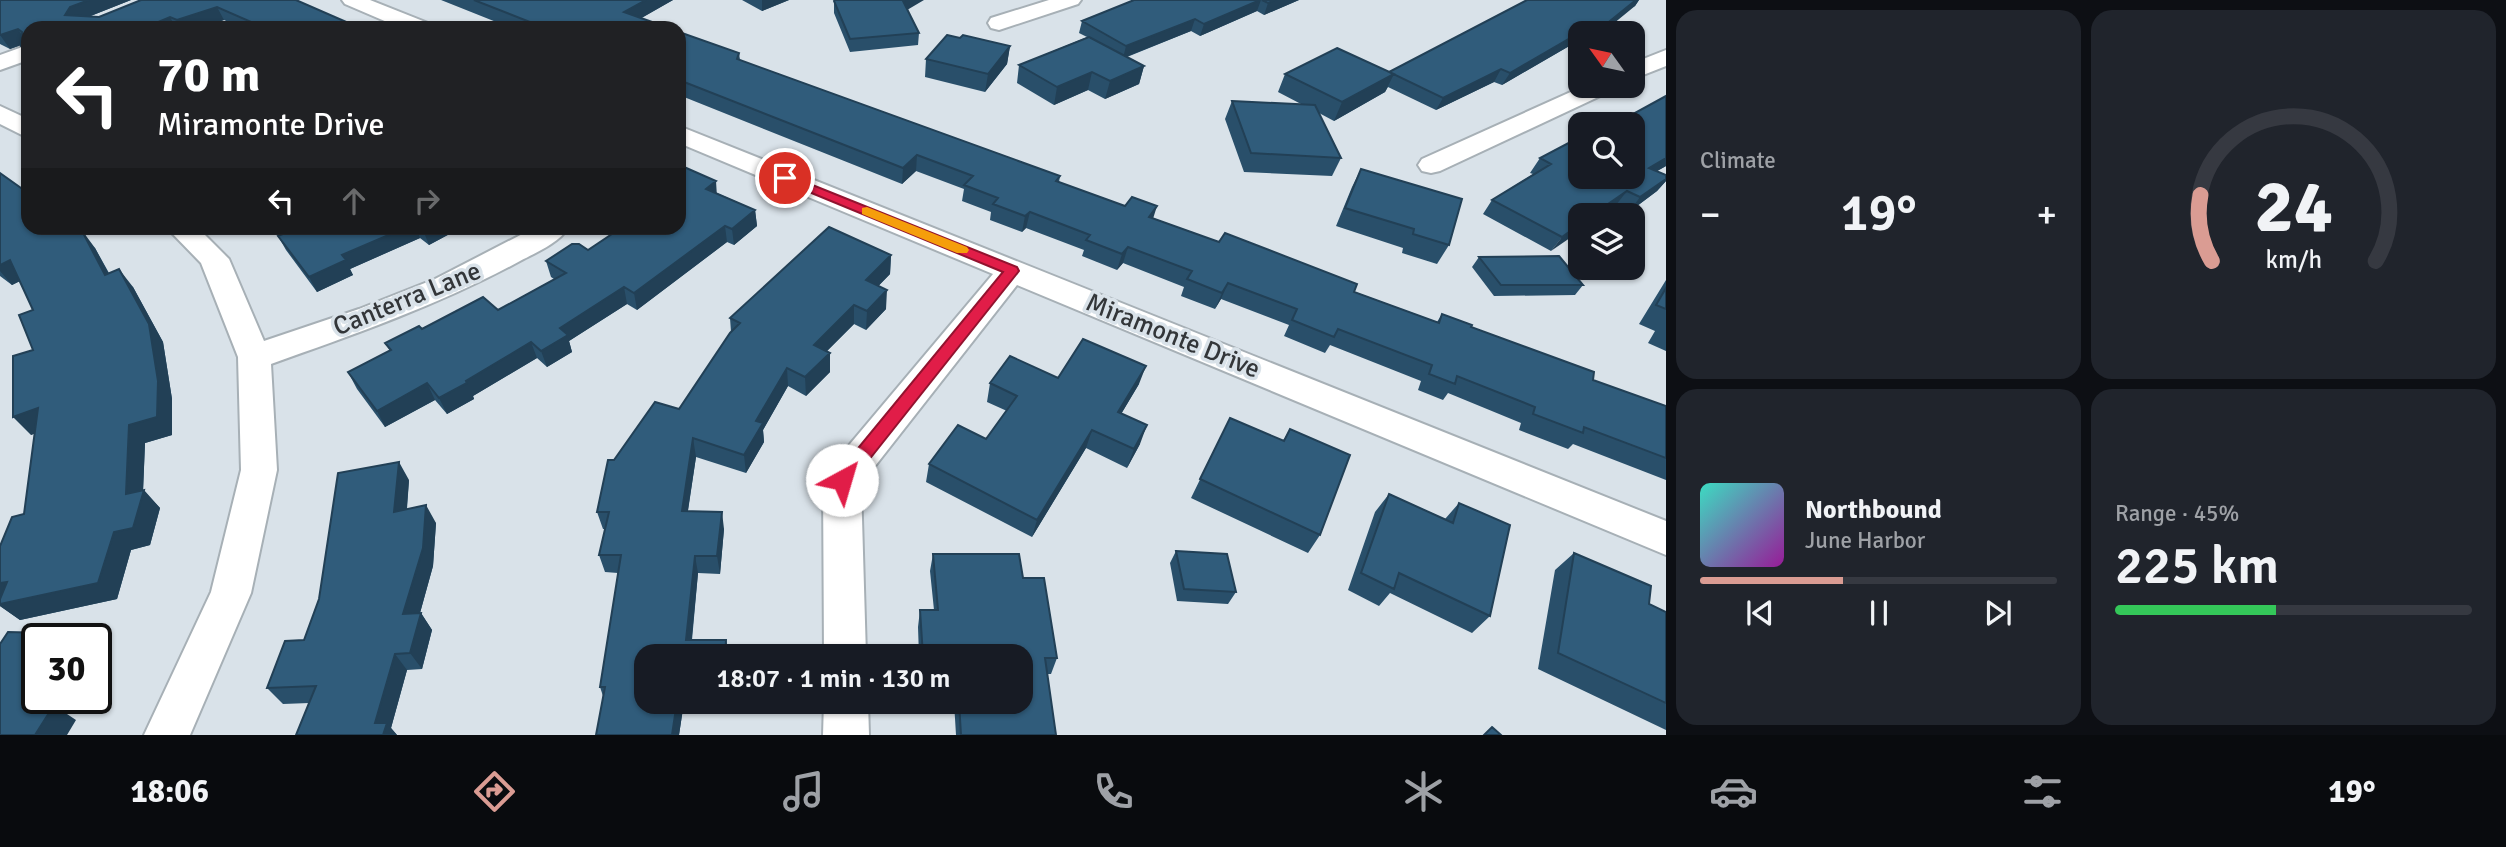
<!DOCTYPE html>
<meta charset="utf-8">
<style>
:root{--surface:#171b24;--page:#20242c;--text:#f1f3f6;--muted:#9ea1a6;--line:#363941;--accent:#da9c93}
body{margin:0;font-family:Signika,sans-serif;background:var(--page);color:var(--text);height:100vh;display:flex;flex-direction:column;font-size:26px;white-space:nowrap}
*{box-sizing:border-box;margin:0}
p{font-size:23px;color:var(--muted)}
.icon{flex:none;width:38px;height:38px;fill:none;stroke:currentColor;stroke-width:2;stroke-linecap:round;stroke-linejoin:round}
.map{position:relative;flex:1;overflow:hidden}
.drawer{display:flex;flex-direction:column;gap:10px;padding:10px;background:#0d0f14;width:840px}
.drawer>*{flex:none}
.banner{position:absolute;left:21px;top:21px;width:665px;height:214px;border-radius:21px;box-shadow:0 2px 5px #0004;background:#202124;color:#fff;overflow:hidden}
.needle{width:46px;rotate:303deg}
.controls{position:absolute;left:1568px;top:21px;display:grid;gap:14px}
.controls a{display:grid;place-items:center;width:77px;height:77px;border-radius:14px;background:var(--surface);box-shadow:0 2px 5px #0004;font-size:35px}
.speed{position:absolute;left:21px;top:623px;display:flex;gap:14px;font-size:35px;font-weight:700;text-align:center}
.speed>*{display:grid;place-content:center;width:91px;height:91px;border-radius:50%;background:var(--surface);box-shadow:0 2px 5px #0004;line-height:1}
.speed .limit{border:4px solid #111;border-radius:10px;background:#fff;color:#111}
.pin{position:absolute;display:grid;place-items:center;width:60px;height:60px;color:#fff;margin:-30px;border:4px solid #fff;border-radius:50%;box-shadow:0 2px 7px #0007}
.me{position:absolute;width:77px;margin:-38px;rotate:39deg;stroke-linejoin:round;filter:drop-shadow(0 0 5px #0008)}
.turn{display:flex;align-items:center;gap:24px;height:147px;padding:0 21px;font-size:32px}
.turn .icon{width:91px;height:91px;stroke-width:2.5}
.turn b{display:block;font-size:49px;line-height:60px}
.lanes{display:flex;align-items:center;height:66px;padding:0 21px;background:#0003;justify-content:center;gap:35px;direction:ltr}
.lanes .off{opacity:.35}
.big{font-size:52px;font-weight:600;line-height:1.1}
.drawer .widget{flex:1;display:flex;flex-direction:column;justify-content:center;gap:10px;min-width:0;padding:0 24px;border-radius:21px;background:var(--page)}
.drawer .dial{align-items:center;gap:0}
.dial svg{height:182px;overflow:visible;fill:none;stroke:var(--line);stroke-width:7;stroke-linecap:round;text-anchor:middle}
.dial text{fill:var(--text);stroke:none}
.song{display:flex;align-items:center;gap:21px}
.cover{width:84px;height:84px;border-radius:10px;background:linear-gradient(135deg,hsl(170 70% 55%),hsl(300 70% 35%))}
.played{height:7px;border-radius:4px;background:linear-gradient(90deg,var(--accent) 40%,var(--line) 40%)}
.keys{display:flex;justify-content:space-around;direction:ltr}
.heat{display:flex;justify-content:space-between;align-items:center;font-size:38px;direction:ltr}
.charge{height:10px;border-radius:5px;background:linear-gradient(90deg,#34c759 45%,var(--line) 0)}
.drawer .tiles{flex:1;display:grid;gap:10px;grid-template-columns:repeat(2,1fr)}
.trip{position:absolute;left:634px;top:644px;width:399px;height:70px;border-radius:21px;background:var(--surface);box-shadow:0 2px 5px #0004;font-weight:600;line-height:70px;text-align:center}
.menu{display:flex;height:112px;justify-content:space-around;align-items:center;background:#090b0e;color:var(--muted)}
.menu .icon{width:49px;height:49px}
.menu .current{color:var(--accent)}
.menu b{font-size:32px;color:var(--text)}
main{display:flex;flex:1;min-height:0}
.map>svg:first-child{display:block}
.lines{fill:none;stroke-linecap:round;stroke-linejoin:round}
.minor-casing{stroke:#a7b0b6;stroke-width:4}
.minor{fill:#fff;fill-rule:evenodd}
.wall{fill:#294f6a}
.shaded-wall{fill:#224056}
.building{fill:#305c7b;stroke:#224056;stroke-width:2}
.route{fill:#e11d48;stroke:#92132f;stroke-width:2}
.slow{fill:#f59e0b}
.labels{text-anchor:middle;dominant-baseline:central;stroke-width:7;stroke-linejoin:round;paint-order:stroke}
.street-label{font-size:26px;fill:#333639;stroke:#d9e2e9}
</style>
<main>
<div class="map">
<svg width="1666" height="735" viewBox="0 0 1666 735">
<rect width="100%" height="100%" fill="#d9e2e9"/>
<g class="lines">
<defs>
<path id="minor" d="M 342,0 L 370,0 L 428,23 L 431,28 L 401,28 L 345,4 Z
M 1049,0 L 1081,0 L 1078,4 L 999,30 L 991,28 L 988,23 L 991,18 Z
M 28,45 L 28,60 L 0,70 L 0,55 Z
M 1666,50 L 1666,66 L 1633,79 L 1633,63 Z
M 1584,86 L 1615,86 L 1611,91 L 1440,171 L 1431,173 L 1422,171 L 1418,165 L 1422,159 Z
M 0,106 L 28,119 L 28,138 L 0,124 Z
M 679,126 L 1666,521 L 1666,555 L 1017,285 L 861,484 L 866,656 L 824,656 L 823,480 L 829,469 L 993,274 L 679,143 Z
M 167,228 L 198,228 L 229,259 L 264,341 L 359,309 L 435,279 L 534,228 L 568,228 C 559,243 535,253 520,261 C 441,304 356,334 271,364 L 277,470 L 251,593 L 190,735 L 144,735 L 211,592 L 241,470 L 238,357 L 201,263 Z
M 824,702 L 868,702 L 869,735 L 823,735 Z"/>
</defs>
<use href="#minor" class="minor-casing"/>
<use href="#minor" class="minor"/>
</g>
<path class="wall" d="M 0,0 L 131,0 L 88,17 L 99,17 L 296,0 L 360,28 L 241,28 L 224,20 L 201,28 L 28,28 L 28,56 L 21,46 L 21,45 L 10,49 L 0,44 Z
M 441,0 L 673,0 L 641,18 L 669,28 L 511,28 Z
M 742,0 L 789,0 L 762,11 Z
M 1134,0 L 1299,0 L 1264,15 L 1257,11 L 1200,36 L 1191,31 L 1127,57 L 1144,66 L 1139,84 L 1105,99 L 1088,90 L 1054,105 L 1017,83 L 1019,65 L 1087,37 L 1079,33 L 1082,21 Z
M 1527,0 L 1639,0 L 1635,6 L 1580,33 L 1580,46 L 1577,48 L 1571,45 L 1502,85 L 1494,82 L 1436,110 L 1388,87 L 1385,92 L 1334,121 L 1319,113 L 1341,158 L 1332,176 L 1244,172 L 1225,119 L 1232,101 L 1301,104 L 1278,92 L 1285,74 L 1389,72 Z
M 834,1 L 907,10 L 919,33 L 918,45 L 850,52 L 834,13 Z
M 679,32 L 739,53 L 740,60 L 1060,176 L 1059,182 L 1153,218 L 1437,322 L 1442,314 L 1593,380 L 1666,406 L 1666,480 L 1573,444 L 1568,449 L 1519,430 L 1521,423 L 1448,393 L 1443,400 L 1418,390 L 1421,381 L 1330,345 L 1325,353 L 1284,336 L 1289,325 L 1221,299 L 1215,309 L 1181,296 L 1184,287 L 1123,263 L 1117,270 L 1082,256 L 1084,250 L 1026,228 L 1022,232 L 990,220 L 991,212 L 962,201 L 964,189 L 916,171 L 902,184 L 679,95 Z
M 960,38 L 1010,46 L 1007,64 L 985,92 L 925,77 L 926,59 Z
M 1666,96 L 1666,166 L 1657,171 L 1666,175 L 1666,181 L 1657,191 L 1629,212 L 1616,205 L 1602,215 L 1580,215 L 1551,251 L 1483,214 L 1492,200 L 1533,174 L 1530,173 L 1540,158 L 1615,124 Z
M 1361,169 L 1449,245 L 1437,264 L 1402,253 L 1403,248 L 1336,226 L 1352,187 Z
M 0,173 L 95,248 L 109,273 L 133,287 L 163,342 L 172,399 L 172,435 L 145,443 L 143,490 L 160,508 L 150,545 L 131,550 L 117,599 L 20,620 L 0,606 L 0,546 L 24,514 L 35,433 L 31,435 L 33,350 L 33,310 L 20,281 L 12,285 L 0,276 Z
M 717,193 L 755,210 L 757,226 L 734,245 L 727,242 L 637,310 L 627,304 L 569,341 L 572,352 L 547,367 L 537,358 L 473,396 L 474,399 L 447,414 L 435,400 L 385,427 L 357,389 L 348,372 L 390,351 L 385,343 L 422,329 L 498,310 L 554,279 L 551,277 L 546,261 L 588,250 Z
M 289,228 L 456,228 L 457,230 L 429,245 L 420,238 L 350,269 L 353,275 L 317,292 L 286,250 L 278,236 L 292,230 Z
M 891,255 L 890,274 L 878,286 L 886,309 L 866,330 L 854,324 L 827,351 L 830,353 L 830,372 L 806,396 L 788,386 L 763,430 L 764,442 L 746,473 L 696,457 L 688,511 L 724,529 L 720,574 L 698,573 L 692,640 L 726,640 L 729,656 L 646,656 L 684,702 L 679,735 L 596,735 L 603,696 L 600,687 L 618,573 L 605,572 L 599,555 L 605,529 L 603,529 L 597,512 L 614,460 L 679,409 L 731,332 L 730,318 Z
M 1479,257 L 1583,285 L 1575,295 L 1494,296 L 1472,267 Z
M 1666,280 L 1666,351 L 1648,343 L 1655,331 L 1639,324 Z
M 1058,378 L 1139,384 L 1121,414 L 1140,444 L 1127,468 L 1086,448 L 1032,537 L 926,482 L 929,464 L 986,439 L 1007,411 L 987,402 L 990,383 Z
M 1230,418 L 1283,441 L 1290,429 L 1320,535 L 1308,553 L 1191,498 Z
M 409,480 L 407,509 L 436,523 L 433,566 L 420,613 L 421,613 L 432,630 L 422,669 L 407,670 L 391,728 L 397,735 L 296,735 L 309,703 L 283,704 L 267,688 L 304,640 Z
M 1389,494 L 1445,519 L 1459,503 L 1490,616 L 1472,633 L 1390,593 L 1379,606 L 1348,590 L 1375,512 Z
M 1176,551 L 1236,592 L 1228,604 L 1177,601 L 1170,563 Z
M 1574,553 L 1649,604 L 1666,612 L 1666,730 L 1538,669 L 1555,570 Z
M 933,554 L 1023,578 L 1057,658 L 1051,674 L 1047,674 L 1056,735 L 956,735 L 954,702 L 1020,702 L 1020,656 L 919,656 L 918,627 L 920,610 L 934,610 L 930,571 Z"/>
<path class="shaded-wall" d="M 89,0 L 131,0 L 78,21 L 65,15 L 70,7 Z
M 646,0 L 673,0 L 626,27 L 624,12 Z
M 762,0 L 789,0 L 762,11 Z
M 905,0 L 924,0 L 902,13 L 903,1 Z
M 1261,0 L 1257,11 L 1200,36 L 1204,24 Z
M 1275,0 L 1299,0 L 1264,15 L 1268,3 Z
M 1636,0 L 1639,0 L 1635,6 L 1602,33 L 1590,33 Z
M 217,7 L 224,20 L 201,28 L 181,28 L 177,20 Z
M 170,17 L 176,28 L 144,28 Z
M 1195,19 L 1191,31 L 1123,58 L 1126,46 Z
M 18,29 L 27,43 L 10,49 L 0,35 Z
M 1579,33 L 1571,45 L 1502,85 L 1510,73 Z
M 1010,46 L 1007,64 L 985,92 L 988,74 Z
M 1144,66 L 1139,84 L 1105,99 L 1110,81 Z
M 1501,69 L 1494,82 L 1436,110 L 1443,98 Z
M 1092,72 L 1088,90 L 1054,105 L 1057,87 Z
M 1394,74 L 1385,92 L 1334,121 L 1342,102 Z
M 917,155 L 916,171 L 902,184 L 903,168 Z
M 1666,158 L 1666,166 L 1638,182 L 1649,168 Z
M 1666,179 L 1666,181 L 1657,191 L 1629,212 L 1640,197 Z
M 716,181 L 717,197 L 706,189 Z
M 1627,191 L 1616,205 L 1602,215 L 1592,215 Z
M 1157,206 L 1152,222 L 1149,217 Z
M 755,210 L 757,226 L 734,245 L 732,229 Z
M 1030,212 L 1026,228 L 1022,232 L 1025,216 Z
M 1580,224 L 1580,231 L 1551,251 L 1562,237 Z
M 725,226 L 727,242 L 637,310 L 634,293 Z
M 405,228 L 416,228 L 420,238 L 350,269 L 353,275 L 317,292 L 309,277 L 342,255 Z
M 428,228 L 456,228 L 457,230 L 429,245 L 423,230 Z
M 81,229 L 95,248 L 119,293 L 105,275 Z
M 1128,247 L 1123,263 L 1117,270 L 1122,254 Z
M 891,255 L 890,274 L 866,299 L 866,280 Z
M 10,260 L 26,278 L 12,285 L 0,271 L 0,265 Z
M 119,269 L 133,287 L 163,342 L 172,399 L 172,435 L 145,443 L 143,493 L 144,490 L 160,508 L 150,545 L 131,550 L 117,599 L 20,620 L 0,606 L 0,583 L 126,494 L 129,425 Z
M 1228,283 L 1221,299 L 1215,309 L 1222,293 Z
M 624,287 L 627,304 L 569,341 L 572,352 L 547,367 L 541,351 L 560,328 Z
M 887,290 L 886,309 L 866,330 L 867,311 Z
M 854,305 L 854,324 L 814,364 L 814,345 Z
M 531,342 L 537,358 L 473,396 L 474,399 L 447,414 L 439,398 L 466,381 Z
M 830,353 L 830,372 L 806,396 L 805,377 Z
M 1146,366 L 1139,384 L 1111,431 L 1118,412 Z
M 787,368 L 788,386 L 763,430 L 764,442 L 746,473 L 744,455 L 756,421 Z
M 427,383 L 435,400 L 385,427 L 377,411 Z
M 38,408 L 56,426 L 31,435 L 13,417 Z
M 1147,425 L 1140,444 L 1127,468 L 1134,449 Z
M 1092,430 L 1086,448 L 1032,537 L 1037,520 Z
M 693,438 L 696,457 L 685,529 L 682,511 Z
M 399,462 L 409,480 L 405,529 L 394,512 Z
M 426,505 L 436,523 L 433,566 L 415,631 L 403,614 Z
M 722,512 L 724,529 L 720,574 L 717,556 Z
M 695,556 L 698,573 L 690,656 L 686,640 Z
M 421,613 L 432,630 L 422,669 L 410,653 Z
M 85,634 L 91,639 L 82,639 Z
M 726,640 L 729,656 L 725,656 Z
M 96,643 L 105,650 L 96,665 Z
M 395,654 L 407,670 L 391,728 L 397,735 L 383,735 L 375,723 Z
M 44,698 L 76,698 L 67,714 L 76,720 L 67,735 L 35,735 L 41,704 Z
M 677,702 L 684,702 L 679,735 L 672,735 Z"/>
<path class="building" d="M 0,0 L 89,0 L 70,7 L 65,15 L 99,17 L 141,0 L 296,0 L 360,28 L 265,28 L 217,7 L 177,20 L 170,17 L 144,28 L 28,28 L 28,50 L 21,46 L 22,32 L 18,29 L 0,35 Z
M 474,0 L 646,0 L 624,12 L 669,28 L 545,28 Z
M 835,0 L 905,0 L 903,1 L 919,33 L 850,39 L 834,1 Z
M 1134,0 L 1260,0 L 1204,24 L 1195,19 L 1126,46 L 1082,21 Z
M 1262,0 L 1275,0 L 1268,3 Z
M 1527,0 L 1636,0 L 1605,25 L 1590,33 L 1579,33 L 1510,73 L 1501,69 L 1443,98 L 1389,72 Z
M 679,32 L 739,53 L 737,59 L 1060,176 L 1056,181 L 1125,206 L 1132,197 L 1157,206 L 1149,217 L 1219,242 L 1225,233 L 1357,284 L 1354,292 L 1439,323 L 1442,314 L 1472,325 L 1471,327 L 1594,372 L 1593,380 L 1666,406 L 1666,458 L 1584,427 L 1583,433 L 1533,414 L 1535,407 L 1457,376 L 1455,384 L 1429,374 L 1432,365 L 1338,329 L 1334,337 L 1292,320 L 1297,309 L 1228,283 L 1222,293 L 1187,279 L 1192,271 L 1128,247 L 1122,254 L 1086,240 L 1090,235 L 1030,212 L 1025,216 L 993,204 L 998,198 L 964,185 L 973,176 L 917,155 L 903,168 L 679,80 Z
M 947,35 L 960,38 L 963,35 L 1010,46 L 988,74 L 926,59 Z
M 1089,37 L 1144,66 L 1110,81 L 1092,72 L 1057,87 L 1019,65 Z
M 1337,48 L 1394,74 L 1342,102 L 1285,74 Z
M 1666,96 L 1666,158 L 1649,168 L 1666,175 L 1666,179 L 1640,197 L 1627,191 L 1592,215 L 1580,215 L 1580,224 L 1562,237 L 1492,200 L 1551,164 L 1540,158 L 1580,137 L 1580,177 L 1633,177 L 1633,124 L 1605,124 L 1610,122 L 1615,124 Z
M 1232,101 L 1315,105 L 1341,158 L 1251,153 Z
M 684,167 L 716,181 L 706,189 L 755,210 L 732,229 L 725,226 L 634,293 L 624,287 L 560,328 L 568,335 L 541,351 L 531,342 L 466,381 L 467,383 L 439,398 L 427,383 L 377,411 L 348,372 L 391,350 L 385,343 L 419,326 L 422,329 L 483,297 L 498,310 L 566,273 L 546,261 L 572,244 L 579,244 L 588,250 L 621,228 L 679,228 L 679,171 Z
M 1361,169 L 1462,199 L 1449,245 L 1413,234 L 1414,229 L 1345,208 Z
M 0,173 L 28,193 L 28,228 L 78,228 L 81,229 L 105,275 L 119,269 L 149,324 L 158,381 L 157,417 L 129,425 L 126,494 L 144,490 L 133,528 L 114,532 L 98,583 L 0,604 L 0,599 L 7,582 L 0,583 L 0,546 L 12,517 L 24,514 L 38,408 L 13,417 L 13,356 L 33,350 L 19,315 L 33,310 L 10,260 L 0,265 Z
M 829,227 L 891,255 L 866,280 L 887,290 L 867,311 L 854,305 L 814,345 L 830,353 L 805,377 L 787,368 L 756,421 L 763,423 L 744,455 L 693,438 L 682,511 L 722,512 L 717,556 L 695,556 L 686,640 L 726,640 L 725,656 L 646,656 L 646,702 L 677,702 L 672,735 L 596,735 L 605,687 L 600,687 L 621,555 L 599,555 L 609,512 L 597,512 L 608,460 L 614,460 L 655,402 L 679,409 L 730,333 L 740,323 L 730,318 Z
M 297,228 L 405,228 L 342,255 L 346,260 L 309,277 L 278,236 Z
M 1559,256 L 1583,285 L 1501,285 L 1479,257 Z
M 1666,288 L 1666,309 L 1656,305 Z
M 1083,339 L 1146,366 L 1118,412 L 1147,425 L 1134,449 L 1092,430 L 1037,520 L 929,464 L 958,425 L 986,439 L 1017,396 L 990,383 L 1010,356 L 1058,378 Z
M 1230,418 L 1284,441 L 1290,429 L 1350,455 L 1320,535 L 1200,479 Z
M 399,462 L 394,512 L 426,505 L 423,548 L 403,614 L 421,613 L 410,653 L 395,654 L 375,723 L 387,723 L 383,735 L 296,735 L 316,686 L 267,688 L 285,641 L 304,640 L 319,599 L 338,473 Z
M 1389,494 L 1453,523 L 1459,503 L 1510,525 L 1490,616 L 1399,573 L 1394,589 L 1361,573 Z
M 1176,551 L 1227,554 L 1236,592 L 1184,589 Z
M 1574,553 L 1651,586 L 1649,604 L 1666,612 L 1666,703 L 1558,653 Z
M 933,554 L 1019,554 L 1023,578 L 1044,578 L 1057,658 L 1045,658 L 1056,735 L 961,735 L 959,702 L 1020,702 L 1020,656 L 923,656 L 920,610 L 938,610 Z
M 8,632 L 85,634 L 82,639 L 37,639 L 37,698 L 44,698 L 41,704 L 54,705 L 35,735 L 0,735 L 0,644 Z
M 1492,727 L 1501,735 L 1484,735 Z"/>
<path class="route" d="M 785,174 L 1017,267 L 1019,271 L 849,485 L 842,488 L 836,485 L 834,480 L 836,475 L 1003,272 L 780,180 L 780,175 Z"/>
<path class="slow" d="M 867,207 L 967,247 L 969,250 L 967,253 L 957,253 L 862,214 L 862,208 Z"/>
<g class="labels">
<g class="street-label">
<text transform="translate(407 299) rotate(-22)">Canterra Lane</text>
<text transform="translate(1173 336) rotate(22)">Miramonte Drive</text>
</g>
</g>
</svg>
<div class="controls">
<a><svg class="needle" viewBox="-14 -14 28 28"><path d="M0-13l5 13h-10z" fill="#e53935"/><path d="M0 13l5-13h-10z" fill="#9ea1a6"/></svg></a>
<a><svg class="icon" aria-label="search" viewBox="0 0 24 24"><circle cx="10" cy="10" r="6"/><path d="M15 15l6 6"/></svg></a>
<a><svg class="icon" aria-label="layers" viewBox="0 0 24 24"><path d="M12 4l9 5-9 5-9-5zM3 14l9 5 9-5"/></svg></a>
</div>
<div class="speed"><div class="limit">30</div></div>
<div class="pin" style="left:785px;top:178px;background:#d93025"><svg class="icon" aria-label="arrive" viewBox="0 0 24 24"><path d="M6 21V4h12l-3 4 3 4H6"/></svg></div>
<svg class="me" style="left:842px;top:480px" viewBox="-20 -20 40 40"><circle r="19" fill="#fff"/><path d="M0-13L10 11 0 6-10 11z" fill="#e11d48"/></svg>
<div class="trip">18:07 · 1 min · 130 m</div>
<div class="banner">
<div class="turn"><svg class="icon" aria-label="left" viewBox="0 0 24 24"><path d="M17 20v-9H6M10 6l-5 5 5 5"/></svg><div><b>70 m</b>Miramonte Drive</div></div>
<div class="lanes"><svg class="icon" aria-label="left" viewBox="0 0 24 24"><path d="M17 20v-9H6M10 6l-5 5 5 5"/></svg><svg class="icon off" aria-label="ahead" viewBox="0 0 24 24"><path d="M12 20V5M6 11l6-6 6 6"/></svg><svg class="icon off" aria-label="right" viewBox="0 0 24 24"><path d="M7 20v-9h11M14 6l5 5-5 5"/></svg></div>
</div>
</div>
<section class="drawer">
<div class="tiles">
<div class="widget"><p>Climate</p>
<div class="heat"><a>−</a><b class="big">19°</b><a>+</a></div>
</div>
<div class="widget dial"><svg viewBox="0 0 100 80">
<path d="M14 69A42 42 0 1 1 86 69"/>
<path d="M14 69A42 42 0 0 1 9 40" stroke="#da9c93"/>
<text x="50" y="56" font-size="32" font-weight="700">24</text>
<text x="50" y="72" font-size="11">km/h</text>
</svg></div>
<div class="widget">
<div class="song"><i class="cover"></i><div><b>Northbound</b><p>June Harbor</p></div></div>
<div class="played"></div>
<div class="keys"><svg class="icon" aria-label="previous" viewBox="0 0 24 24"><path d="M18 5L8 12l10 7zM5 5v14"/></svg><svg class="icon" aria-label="pause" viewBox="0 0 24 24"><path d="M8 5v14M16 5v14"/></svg><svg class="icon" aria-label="next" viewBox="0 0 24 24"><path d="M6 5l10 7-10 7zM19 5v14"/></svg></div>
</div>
<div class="widget"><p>Range · 45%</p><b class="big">225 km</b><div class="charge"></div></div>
</div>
</section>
</main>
<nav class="menu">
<b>18:06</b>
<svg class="icon current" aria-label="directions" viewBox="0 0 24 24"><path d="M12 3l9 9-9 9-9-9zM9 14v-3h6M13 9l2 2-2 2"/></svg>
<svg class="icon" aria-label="music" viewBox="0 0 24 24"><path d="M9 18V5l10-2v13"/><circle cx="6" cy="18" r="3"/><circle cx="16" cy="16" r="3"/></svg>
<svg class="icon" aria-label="phone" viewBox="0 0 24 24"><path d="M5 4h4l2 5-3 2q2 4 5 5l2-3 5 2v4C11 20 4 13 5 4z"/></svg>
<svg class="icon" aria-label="climate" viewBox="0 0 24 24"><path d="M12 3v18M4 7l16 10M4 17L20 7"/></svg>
<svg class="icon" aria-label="car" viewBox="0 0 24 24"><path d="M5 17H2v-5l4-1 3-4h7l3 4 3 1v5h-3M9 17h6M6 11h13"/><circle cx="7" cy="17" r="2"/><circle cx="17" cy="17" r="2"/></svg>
<svg class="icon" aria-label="filters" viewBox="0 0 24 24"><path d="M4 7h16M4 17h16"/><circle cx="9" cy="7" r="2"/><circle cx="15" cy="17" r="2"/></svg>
<b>19°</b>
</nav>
